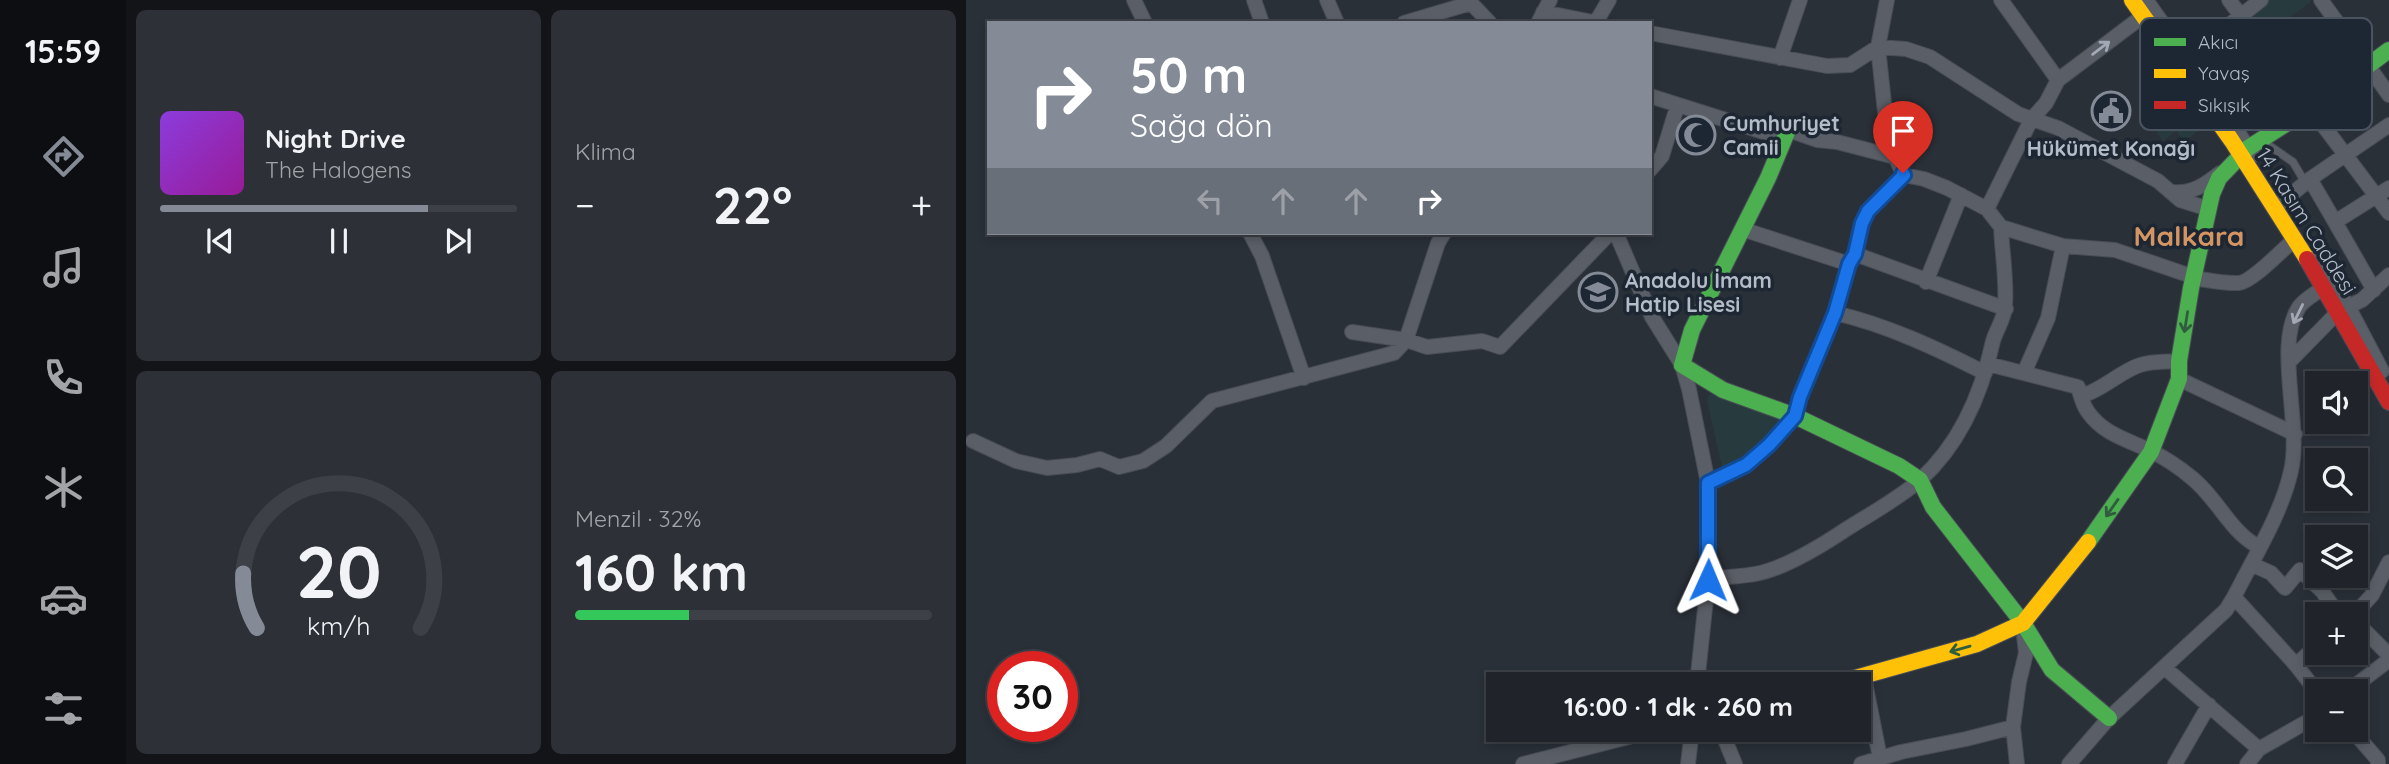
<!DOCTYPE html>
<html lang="tr">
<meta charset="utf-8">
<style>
:root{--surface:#20242a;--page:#2d3036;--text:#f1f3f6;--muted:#a2a4a8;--line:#3d4147;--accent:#848b96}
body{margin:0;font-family:Quicksand,sans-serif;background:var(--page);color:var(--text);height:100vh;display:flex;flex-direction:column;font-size:26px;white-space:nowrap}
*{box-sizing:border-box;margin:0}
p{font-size:23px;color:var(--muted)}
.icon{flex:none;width:38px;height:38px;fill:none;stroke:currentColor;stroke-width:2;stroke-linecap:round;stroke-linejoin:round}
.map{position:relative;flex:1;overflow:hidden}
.panel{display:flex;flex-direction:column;gap:10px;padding:10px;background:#121417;width:840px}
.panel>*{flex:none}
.guide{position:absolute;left:21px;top:21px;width:665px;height:214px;border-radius:0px;box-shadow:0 4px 10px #0003,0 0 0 2px var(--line);background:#848b96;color:#fff;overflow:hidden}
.buttons{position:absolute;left:1339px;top:371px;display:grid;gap:14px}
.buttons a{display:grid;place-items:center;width:63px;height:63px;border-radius:0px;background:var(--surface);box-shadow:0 4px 10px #0003,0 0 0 2px var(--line);font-size:35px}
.speed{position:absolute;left:21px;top:651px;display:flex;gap:14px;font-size:35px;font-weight:700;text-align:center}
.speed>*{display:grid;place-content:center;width:91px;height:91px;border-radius:50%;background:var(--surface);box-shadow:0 4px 10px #0003,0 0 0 2px var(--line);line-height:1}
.speed .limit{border:10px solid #d22;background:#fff;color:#111}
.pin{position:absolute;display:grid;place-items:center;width:60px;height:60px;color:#fff;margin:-72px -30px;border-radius:50% 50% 50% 0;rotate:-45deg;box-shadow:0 0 7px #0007}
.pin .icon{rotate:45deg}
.me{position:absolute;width:77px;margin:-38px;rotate:1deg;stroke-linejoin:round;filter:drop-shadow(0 0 5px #0008)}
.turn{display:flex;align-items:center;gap:24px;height:147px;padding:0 28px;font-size:32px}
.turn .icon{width:91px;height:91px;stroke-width:2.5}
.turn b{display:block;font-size:49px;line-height:60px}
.lanes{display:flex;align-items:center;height:66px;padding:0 28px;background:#0003;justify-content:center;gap:35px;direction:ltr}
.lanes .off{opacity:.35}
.big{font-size:52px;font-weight:800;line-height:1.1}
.panel .tile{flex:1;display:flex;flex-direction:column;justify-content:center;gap:10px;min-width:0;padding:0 24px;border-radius:10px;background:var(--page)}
.panel .dial{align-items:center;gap:0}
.dial svg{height:182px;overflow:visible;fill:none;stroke:var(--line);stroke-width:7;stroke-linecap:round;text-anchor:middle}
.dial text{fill:var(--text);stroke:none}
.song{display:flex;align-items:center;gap:21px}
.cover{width:84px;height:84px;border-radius:10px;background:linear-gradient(135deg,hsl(270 70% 55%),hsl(300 70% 35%))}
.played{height:7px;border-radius:4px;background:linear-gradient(90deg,var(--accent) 75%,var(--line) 75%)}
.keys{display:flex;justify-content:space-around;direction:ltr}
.heat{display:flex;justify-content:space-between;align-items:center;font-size:38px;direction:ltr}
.charge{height:10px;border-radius:5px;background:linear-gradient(90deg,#34c759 32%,var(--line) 0)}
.panel .tiles{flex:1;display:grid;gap:10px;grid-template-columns:repeat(2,1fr)}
.trip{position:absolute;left:520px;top:672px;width:385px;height:70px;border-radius:0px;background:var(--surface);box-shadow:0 4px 10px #0003,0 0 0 2px var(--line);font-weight:800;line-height:70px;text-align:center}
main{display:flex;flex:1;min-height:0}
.tabs{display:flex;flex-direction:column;width:126px;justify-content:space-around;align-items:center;background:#0d0e11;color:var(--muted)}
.tabs .icon{width:49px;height:49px}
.tabs .on{color:var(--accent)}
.tabs b{font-size:32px;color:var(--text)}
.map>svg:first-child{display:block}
.green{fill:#273a3e}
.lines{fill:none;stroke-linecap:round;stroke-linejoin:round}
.lane-casing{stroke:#484c55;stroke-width:9}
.street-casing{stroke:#484c55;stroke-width:16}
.fast-casing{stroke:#484c55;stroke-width:18}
.slow-casing{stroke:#484c55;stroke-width:18}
.jam-casing{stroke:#484c55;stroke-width:18}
.lane{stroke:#5a5e66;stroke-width:7}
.street{stroke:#5a5e66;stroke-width:14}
.fast{stroke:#4caf50;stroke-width:16}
.slow{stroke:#ffc107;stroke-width:16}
.jam{stroke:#c62828;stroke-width:16}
.oneway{stroke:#a2a9b5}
.oneway2{stroke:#305d3f}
.route-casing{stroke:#114b97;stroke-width:18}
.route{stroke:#1a73e8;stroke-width:12}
.labels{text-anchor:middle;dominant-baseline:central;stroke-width:7;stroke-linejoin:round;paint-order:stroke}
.poi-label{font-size:21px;font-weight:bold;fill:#b4bcc9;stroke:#1d2633;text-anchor:start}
.street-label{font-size:21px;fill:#b4bcc9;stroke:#1d2633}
.district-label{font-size:28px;font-weight:bold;fill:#d59563;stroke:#1d2633}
.key{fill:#1d2633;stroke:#4a5360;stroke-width:2}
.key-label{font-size:19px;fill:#b4bcc9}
</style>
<main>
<nav class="tabs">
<b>15:59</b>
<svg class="icon on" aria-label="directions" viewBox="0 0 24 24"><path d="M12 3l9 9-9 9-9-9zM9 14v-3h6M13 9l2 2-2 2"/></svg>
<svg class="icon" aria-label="music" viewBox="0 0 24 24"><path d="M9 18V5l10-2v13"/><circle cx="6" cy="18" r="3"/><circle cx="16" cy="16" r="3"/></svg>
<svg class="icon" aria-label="phone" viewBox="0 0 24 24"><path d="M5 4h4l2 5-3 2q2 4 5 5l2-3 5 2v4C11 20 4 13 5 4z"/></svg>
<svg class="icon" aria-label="climate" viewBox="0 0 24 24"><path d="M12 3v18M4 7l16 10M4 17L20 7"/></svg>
<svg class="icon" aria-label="car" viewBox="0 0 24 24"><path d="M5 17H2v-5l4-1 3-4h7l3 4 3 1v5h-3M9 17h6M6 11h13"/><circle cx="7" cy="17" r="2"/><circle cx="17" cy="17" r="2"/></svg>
<svg class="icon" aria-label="filters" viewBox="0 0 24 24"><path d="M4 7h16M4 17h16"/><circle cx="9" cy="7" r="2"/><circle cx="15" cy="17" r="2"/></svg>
</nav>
<section class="panel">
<div class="tiles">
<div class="tile">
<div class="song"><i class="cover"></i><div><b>Night Drive</b><p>The Halogens</p></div></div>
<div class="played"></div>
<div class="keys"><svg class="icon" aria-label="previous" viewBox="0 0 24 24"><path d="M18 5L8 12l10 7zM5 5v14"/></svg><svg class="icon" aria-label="pause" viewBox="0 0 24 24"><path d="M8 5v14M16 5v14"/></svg><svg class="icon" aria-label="next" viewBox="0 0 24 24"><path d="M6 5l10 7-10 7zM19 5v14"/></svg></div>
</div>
<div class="tile"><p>Klima</p>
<div class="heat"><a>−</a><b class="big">22°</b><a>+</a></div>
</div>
<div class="tile dial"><svg viewBox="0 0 100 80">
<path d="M14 69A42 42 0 1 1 86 69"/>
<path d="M14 69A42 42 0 0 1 8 45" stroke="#848b96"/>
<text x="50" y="56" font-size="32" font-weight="700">20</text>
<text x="50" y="72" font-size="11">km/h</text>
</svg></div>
<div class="tile"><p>Menzil · 32%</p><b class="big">160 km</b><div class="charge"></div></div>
</div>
</section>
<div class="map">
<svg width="1423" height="764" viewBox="0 0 1423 764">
<rect width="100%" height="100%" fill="#2a3038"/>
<path class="green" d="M 1303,0 L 1344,0 L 1345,2 L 1294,38 L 1278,18 Z
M 1213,91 L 1238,126 L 1218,142 L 1210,131 L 1197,141 L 1179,114 Z
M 748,393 L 815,420 L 815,424 L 793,448 L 757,471 L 741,401 L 743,395 Z"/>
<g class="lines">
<defs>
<path id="lane" d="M 1298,142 L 1327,162 L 1340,184"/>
<path id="street" d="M 168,0 L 179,23
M 288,0 L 296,23
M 361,0 L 371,23
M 502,0 L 524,23
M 921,0 L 912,47 L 921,131 L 929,157
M 1035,0 L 1092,80
M 1180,0 L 1237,80 L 1287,155
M 1263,0 L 1423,213
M 1355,0 L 1423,95
M 577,12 L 632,23
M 630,22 L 643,0
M 438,23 L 505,3
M 572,23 L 584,0
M 684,33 L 861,66 L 884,65 L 912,47 L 940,49 L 964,57 L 1052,114 L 1092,128 L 1192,181 L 1214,200 L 1243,209
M 814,58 L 834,0
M 1221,58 L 1295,0
M 1237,80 L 1293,39
M 684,96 L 801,133 L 822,130 L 851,140 L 871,142 L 929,157 L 938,175
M 1262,116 L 1320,75
M 684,170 L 696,156 L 711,107
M 1344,179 L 1369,222 L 1423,188
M 1207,192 C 1226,194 1240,184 1254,173
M 1316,202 L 1344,179 L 1423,125
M 1021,209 L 1065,120 L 1080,103 L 1092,80 L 1177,16
M 1369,222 L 1408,290
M 776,229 L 883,264
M 284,233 L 296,256 L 338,378
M 650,233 L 686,317 L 716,365 L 723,389 L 742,483 L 742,580 L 731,684
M 889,254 L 1040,309
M 1349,255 L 1383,308 L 1416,371
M 1228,278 C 1242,280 1259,284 1273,283 C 1286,282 1317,249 1329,239
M 960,282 L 995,195
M 869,313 C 921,325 972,349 1019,373
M 386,332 L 440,340 L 461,347 L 516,341 L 534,347 L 644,233
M 1323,362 L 1373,311 L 1396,300 L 1423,275
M 1022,364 L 1112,387 C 1115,396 1116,404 1122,412 C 1137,434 1162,440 1185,451 C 1199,458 1214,468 1226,478 C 1252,499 1264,532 1293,547
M 1058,373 L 1082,318 L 1097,246
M 1213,379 L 1329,434
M 1115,396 C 1137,390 1153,372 1174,365 C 1186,361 1200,362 1213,361
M 7,441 L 50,461 L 81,468 L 111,465 L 134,459 L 153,467 L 177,461 L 200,446 L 246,401 L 428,353 L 440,340 L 472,243 L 478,233
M 742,483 L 780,465 L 802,445 L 829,416 L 834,397 L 869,313 L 883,264 L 889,254 L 896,223 L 902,211 L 938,175 L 958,179 L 981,188 L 1021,209 L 1035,227 L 1097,246 L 1149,250 L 1228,277
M 1285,564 L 1305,573 L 1319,588 L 1334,570 L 1356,591 L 1372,614
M 742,580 C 759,576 773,577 789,574 C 817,569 855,546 879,530 C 904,514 932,499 954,480 C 994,444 1016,392 1027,341 C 1030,330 1039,318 1039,306 C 1041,280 1036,253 1035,227
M 1268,597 L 1330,665 L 1351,692
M 1389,614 L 1406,595 L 1423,562
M 1390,622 L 1423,655
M 1330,665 L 1351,645
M 1199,668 L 1293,749
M 898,677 L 914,758
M 1382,691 L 1423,660
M 755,730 L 769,764
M 1386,730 L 1412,760 L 1412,764
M 557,764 L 690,730
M 722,764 L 726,730
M 895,764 L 935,752 L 1000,739 L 1047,727
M 1051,764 L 1047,727 L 1053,682 L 1060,653 L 1057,627
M 1103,764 L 1143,718 L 1260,610 L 1268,597 C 1288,557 1315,515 1325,471 C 1336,424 1308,345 1333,307 C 1340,297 1357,289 1367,282
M 1209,764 L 1243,705
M 1281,764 L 1293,749 L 1351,716"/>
<path id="fast" d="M 822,130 L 802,178 L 726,330 L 716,365 L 757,390 L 829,416 L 933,466 L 954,480 L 967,507 L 1057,623 L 1086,670 L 1143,718
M 1122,542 L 1185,452 L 1213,379 L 1213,361 L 1225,288 L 1246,194 L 1253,178 L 1282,148 L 1345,108 L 1423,50"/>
<path id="slow" d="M 1166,0 L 1266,141 L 1341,259
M 868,684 L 1011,644 L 1057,623 L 1122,542"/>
<path id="jam" d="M 1341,259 L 1423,402"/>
</defs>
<use href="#lane" class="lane-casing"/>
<use href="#street" class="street-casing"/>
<use href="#fast" class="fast-casing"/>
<use href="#slow" class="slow-casing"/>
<use href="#jam" class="jam-casing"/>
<use href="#lane" class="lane"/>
<use href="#street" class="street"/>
<use href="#fast" class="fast"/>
<use href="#slow" class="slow"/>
<use href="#jam" class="jam"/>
</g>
<defs><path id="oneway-shaft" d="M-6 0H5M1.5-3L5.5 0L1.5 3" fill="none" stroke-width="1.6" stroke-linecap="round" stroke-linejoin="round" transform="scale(1.75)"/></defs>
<g class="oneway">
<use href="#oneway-shaft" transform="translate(1135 48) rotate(-37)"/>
<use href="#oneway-shaft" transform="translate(1332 314) rotate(116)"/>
</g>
<g class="oneway2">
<use href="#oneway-shaft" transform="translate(1220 322) rotate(99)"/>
<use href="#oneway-shaft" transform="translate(1146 508) rotate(125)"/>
<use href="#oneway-shaft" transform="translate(994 649) rotate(164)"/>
</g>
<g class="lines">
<defs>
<path id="route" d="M 742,580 L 742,483 L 780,465 L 803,445 L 829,416 L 834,397 L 869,313 L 883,264 L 889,254 L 896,223 L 902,211 L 938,175 L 937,173"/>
</defs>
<use href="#route" class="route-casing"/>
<use href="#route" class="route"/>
</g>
<defs>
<symbol id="civic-ring" viewBox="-11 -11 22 22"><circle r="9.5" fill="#1d2633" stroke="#848b96" stroke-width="1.5"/><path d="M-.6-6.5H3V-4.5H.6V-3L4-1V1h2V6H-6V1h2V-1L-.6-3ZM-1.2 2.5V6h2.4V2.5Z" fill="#848b96"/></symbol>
<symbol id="mosque-ring" viewBox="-11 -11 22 22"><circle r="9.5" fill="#1d2633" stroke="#848b96" stroke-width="1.5"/><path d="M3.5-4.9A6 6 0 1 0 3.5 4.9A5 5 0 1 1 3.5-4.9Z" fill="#848b96"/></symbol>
<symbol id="school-ring" viewBox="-11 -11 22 22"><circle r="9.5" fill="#1d2633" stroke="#848b96" stroke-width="1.5"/><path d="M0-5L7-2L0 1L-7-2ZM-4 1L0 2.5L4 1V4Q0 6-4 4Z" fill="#848b96"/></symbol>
</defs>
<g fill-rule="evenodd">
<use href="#civic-ring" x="1123" y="89" width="44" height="44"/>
<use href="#mosque-ring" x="708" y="113" width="44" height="44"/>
<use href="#school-ring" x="610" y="270" width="44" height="44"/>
</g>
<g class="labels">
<g class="poi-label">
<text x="757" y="123">Cumhuriyet<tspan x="757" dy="24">Camii</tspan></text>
<text x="1145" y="148" text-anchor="middle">Hükümet Konağı</text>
<text x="659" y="280">Anadolu İmam<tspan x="659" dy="24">Hatip Lisesi</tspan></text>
</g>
<g class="street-label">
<text transform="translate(1341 221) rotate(58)">14 Kasım Caddesi</text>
</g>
<g class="district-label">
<text x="1223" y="235">Malkara</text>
</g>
</g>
<rect x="1174" y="18" width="232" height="112" rx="10" class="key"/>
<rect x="1188" y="38" width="32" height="8" fill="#4caf50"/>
<rect x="1188" y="69" width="32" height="9" fill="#ffc107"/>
<rect x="1188" y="101" width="32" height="8" fill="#c62828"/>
<g class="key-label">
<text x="1232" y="49">Akıcı</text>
<text x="1232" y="80">Yavaş</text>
<text x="1232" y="112">Sıkışık</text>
</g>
</svg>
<div class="buttons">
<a><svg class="icon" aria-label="sound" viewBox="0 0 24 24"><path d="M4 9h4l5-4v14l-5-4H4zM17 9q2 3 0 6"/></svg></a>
<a><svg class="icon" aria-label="search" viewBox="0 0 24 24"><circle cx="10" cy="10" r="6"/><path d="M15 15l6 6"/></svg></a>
<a><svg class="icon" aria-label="layers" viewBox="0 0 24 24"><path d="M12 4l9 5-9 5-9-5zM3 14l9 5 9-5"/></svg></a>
<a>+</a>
<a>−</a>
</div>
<div class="speed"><div class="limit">30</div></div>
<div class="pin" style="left:937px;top:173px;background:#d93025"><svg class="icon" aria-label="arrive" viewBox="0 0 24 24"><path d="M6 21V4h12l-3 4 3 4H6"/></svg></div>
<svg class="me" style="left:742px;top:580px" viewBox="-20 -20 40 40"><path d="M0-17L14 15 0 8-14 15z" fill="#1a73e8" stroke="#fff" stroke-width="4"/></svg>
<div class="trip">16:00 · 1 dk · 260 m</div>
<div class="guide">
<div class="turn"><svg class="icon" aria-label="right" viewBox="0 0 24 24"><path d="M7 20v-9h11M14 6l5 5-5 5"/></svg><div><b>50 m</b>Sağa dön</div></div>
<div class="lanes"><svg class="icon off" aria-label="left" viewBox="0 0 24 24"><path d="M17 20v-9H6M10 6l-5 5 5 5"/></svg><svg class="icon off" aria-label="ahead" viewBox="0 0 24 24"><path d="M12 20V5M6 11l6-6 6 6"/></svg><svg class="icon off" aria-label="ahead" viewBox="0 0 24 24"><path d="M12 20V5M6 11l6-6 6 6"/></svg><svg class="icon" aria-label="right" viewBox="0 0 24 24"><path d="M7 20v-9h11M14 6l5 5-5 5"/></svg></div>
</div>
</div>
</main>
